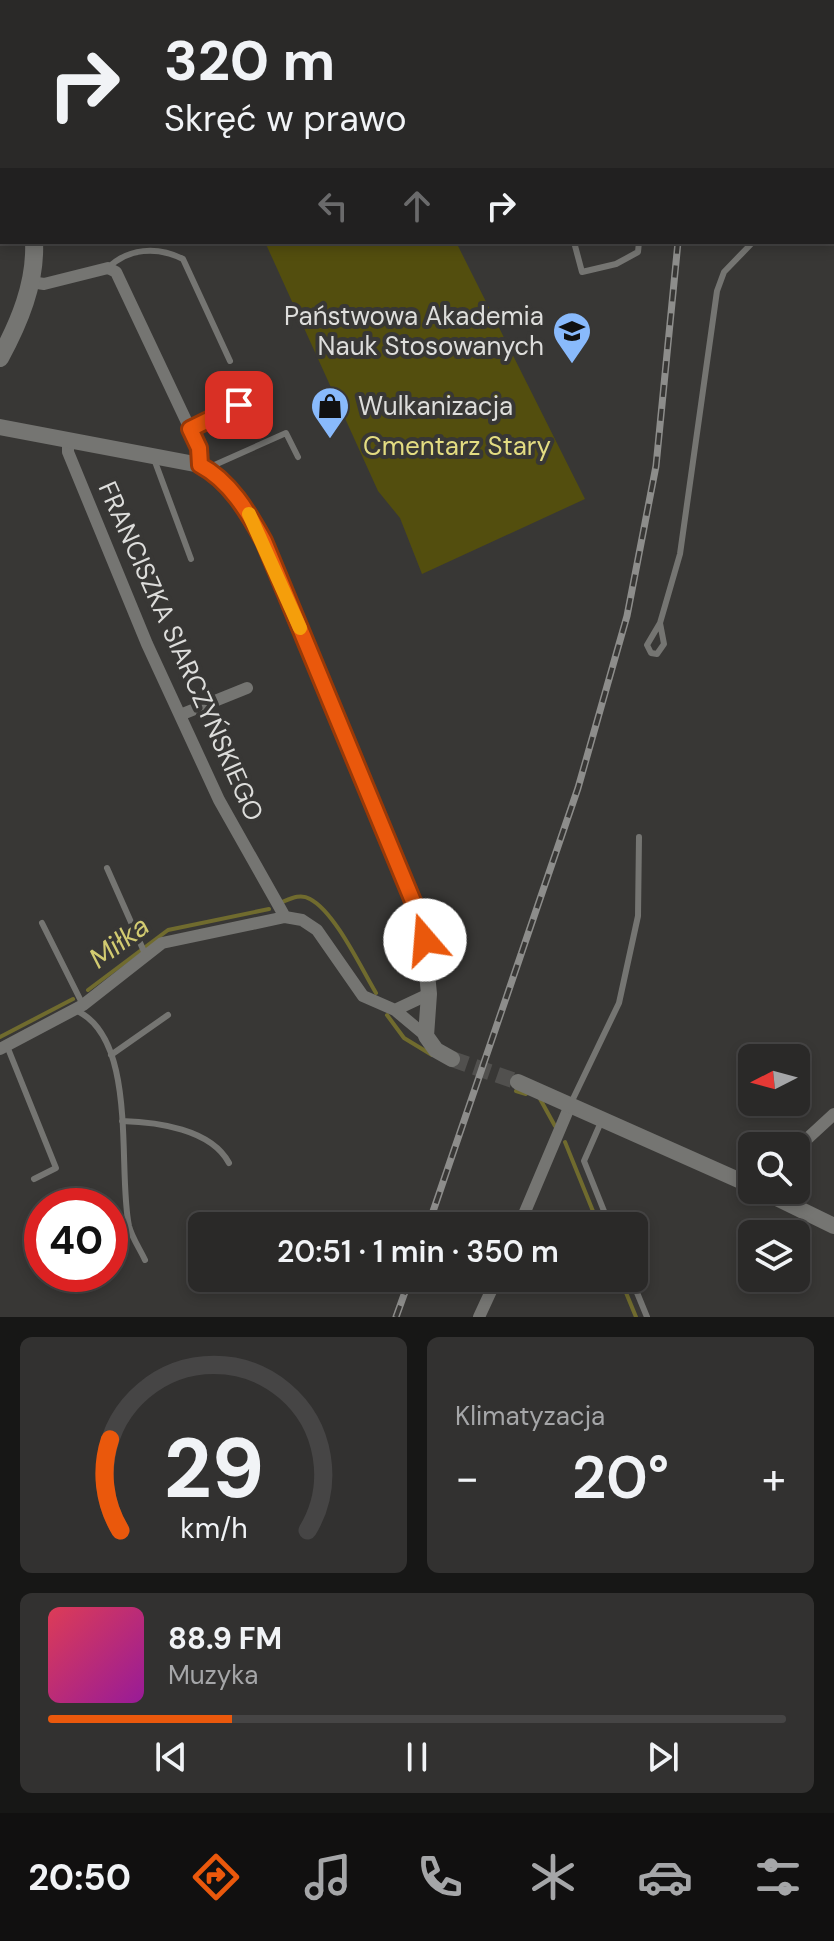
<!DOCTYPE html>
<html lang="pl">
<meta charset="utf-8">
<style>
:root{--surface:#2a2928;--page:#323130;--text:#f1f3f6;--muted:#a5a6a8;--line:#464545;--accent:#ea580c}
body{margin:0;font-family:"DM Sans",sans-serif;background:var(--page);color:var(--text);height:100vh;display:flex;flex-direction:column;font-size:30px;white-space:nowrap}
*{box-sizing:border-box;margin:0}
p{font-size:26px;color:var(--muted)}
.icon{flex:none;width:44px;height:44px;fill:none;stroke:currentColor;stroke-width:2;stroke-linecap:round;stroke-linejoin:round}
.map{position:relative;height:1317px;overflow:hidden}
.drawer{display:flex;flex-direction:column;gap:20px;padding:20px;background:#171716;flex:1}
.drawer>*{flex:none}
.banner{position:absolute;left:0px;top:0px;width:834px;height:244px;box-shadow:0 4px 12px #0003,0 0 0 2px var(--line);background:#2a2928;color:var(--text);overflow:hidden}
.needle{width:52px;rotate:264deg}
.tools{position:absolute;left:738px;top:1044px;display:grid;gap:16px}
.tools a{display:grid;place-items:center;width:72px;height:72px;border-radius:12px;background:var(--surface);box-shadow:0 4px 12px #0003,0 0 0 2px var(--line);font-size:40px}
.speed{position:absolute;left:24px;top:1188px;display:flex;gap:16px;font-size:40px;font-weight:700;text-align:center}
.speed>*{display:grid;place-content:center;width:104px;height:104px;border-radius:50%;background:var(--surface);box-shadow:0 4px 12px #0003,0 0 0 2px var(--line);line-height:1}
.speed .limit{border:12px solid #d22;background:#fff;color:#111}
.pin{position:absolute;display:grid;place-items:center;width:68px;height:68px;color:#fff;margin:-34px;border-radius:16px;box-shadow:0 4px 12px #0006}
.me{position:absolute;width:88px;margin:-44px;rotate:342deg;stroke-linejoin:round;filter:drop-shadow(0 0 6px #0008)}
.turn{display:flex;align-items:center;gap:28px;height:168px;padding:0 32px;font-size:36px}
.turn .icon{width:104px;height:104px;stroke-width:2.5}
.turn b{display:block;font-size:56px;line-height:68px}
.lanes{display:flex;align-items:center;height:76px;padding:0 32px;background:#0003;justify-content:center;gap:40px;direction:ltr}
.lanes .off{opacity:.35}
.big{font-size:60px;font-weight:600;line-height:1.1}
.drawer .tile{flex:1;display:flex;flex-direction:column;justify-content:center;gap:12px;min-width:0;padding:0 28px;border-radius:12px;background:var(--page)}
.drawer .dial{align-items:center;gap:0}
.dial svg{height:208px;overflow:visible;fill:none;stroke:var(--line);stroke-width:7;stroke-linecap:round;text-anchor:middle}
.dial text{fill:var(--text);stroke:none}
.song{display:flex;align-items:center;gap:24px}
.cover{width:96px;height:96px;border-radius:12px;background:linear-gradient(135deg,hsl(350 70% 55%),hsl(300 70% 35%))}
.played{height:8px;border-radius:4px;background:linear-gradient(90deg,var(--accent) 25%,var(--line) 25%)}
.keys{display:flex;justify-content:space-around;direction:ltr}
.heat{display:flex;justify-content:space-between;align-items:center;font-size:44px;direction:ltr}
.drawer .tiles{flex:1;display:grid;gap:20px;grid-template-columns:1fr 1fr}
.tile:last-child{grid-column:span 2}
.trip{position:absolute;left:188px;top:1212px;width:460px;height:80px;border-radius:12px;background:var(--surface);box-shadow:0 4px 12px #0003,0 0 0 2px var(--line);font-weight:600;line-height:80px;text-align:center}
.menu{display:flex;height:128px;justify-content:space-around;align-items:center;background:#111010;color:var(--muted)}
.menu .icon{width:56px;height:56px}
.menu .selected{color:var(--accent)}
.menu b{font-size:36px;color:var(--text)}
.map>svg:first-child{display:block}
.green{fill:#534e0e}
.lines{fill:none;stroke-linecap:round;stroke-linejoin:round}
.stream{stroke:#706b2e;stroke-width:4}
.tertiary-tunnel{stroke:#51504e;stroke-width:16;stroke-dasharray:16 8;stroke-linecap:butt}
.service{stroke:#757572;stroke-width:6}
.minor{stroke:#757572;stroke-width:12}
.tertiary{stroke:#757572;stroke-width:16}
.secondary{stroke:#757572;stroke-width:18}
.rail-casing{stroke:#8d8d8b;stroke-width:7}
.rail{stroke:#383735;stroke-width:4;stroke-dasharray:12;stroke-linecap:butt}
.route-casing{stroke:#983908;stroke-width:20}
.route{stroke:#ea580c;stroke-width:14}
.slow{stroke:#f59e0b;stroke-width:14}
.labels{text-anchor:middle;dominant-baseline:central;stroke-width:8;stroke-linejoin:round;paint-order:stroke}
.poi-label{font-size:26px;fill:#dddddb;stroke:#383735;text-anchor:end}
.park-label{font-size:26px;fill:#e3dc82;stroke:#383735}
.street-label{font-size:26px;fill:#dddddb;stroke:#383735}
.water-label{font-size:28px;font-style:italic;fill:#d2cb71;stroke:#383735}
</style>
<div class="map">
<svg width="834" height="1317" viewBox="0 0 834 1317">
<rect width="100%" height="100%" fill="#383735"/>
<path class="green" d="M 265,242 L 456,242 L 585,499 L 422,574 L 400,518 L 378,491 Z"/>
<g class="lines">
<path class="stream" d="M 280,903 C 290,899 300,893 310,899 C 335,912 361,968 376,993
M 88,990 L 168,930 L 269,909
M 387,1015 L 404,1038 L 432,1055
M 0,1037 L 73,999
M 516,1091 L 526,1094
M 539,1097 L 555,1126
M 565,1142 L 599,1226
M 620,1278 L 636,1317"/>
<path class="tertiary-tunnel" d="M 452,1059 L 518,1082"/>
<path class="service" d="M 18,0 L 19,2
M 98,0 L 102,2
M 363,0 L 364,2
M 411,0 L 412,2
M 470,0 L 471,2
M 545,0 L 546,2
M 51,2 L 56,0
M 122,2 L 134,2
M 832,26 L 834,26
M 832,39 L 834,39
M 0,161 L 2,161
M 832,216 L 834,216
M 0,231 L 2,230
M 574,242 L 582,272 L 616,264 L 638,252 L 639,242
M 108,268 C 128,248 157,246 183,259 L 230,361
M 190,429 L 261,395
M 154,459 L 191,559
M 210,467 L 286,433 L 298,457
M 660,623 L 664,644 L 657,654 L 651,653 L 647,645 L 660,623 L 680,554 L 717,291 L 724,272 L 753,242
M 107,868 L 146,956
M 42,923 L 83,1005
M 75,1010 C 139,1037 117,1170 129,1226 C 132,1238 140,1249 145,1260
M 7,1046 L 56,1168 L 34,1179
M 111,1055 L 168,1015
M 571,1103 L 619,1003 L 638,916 L 639,837
M 122,1121 C 157,1122 211,1129 229,1163
M 601,1122 L 584,1161 L 610,1226
M 631,1278 L 647,1317"/>
<path class="minor" d="M 802,2 L 802,0
M 832,128 L 834,133
M 31,282 L 44,284 L 108,268 L 116,272 L 199,448 L 200,465
M 68,441 L 68,452 L 147,644 L 219,800 L 285,917
M 180,715 L 247,688
M 395,1010 L 429,994
M 0,1049 L 83,1005 L 162,943 L 285,917 L 302,920 L 317,930 L 363,996 L 395,1010 L 426,1036
M 796,1149 L 834,1114
M 519,1226 L 571,1103
M 479,1317 L 497,1278"/>
<path class="tertiary" d="M 0,427 L 200,465 C 230,481 249,512 264,541 L 422,923 L 429,994 L 426,1036 L 436,1050 L 452,1059
M 518,1082 L 752,1186
M 760,1190 L 834,1226"/>
<path class="secondary" d="M 0,111 L 2,116
M 0,358 C 19,323 36,283 34,242"/>
<defs>
<path id="rail" d="M 703,2 L 703,0
M 731,2 L 731,0
M 744,2 L 744,0
M 428,1226 L 578,788 L 627,616 L 656,466 L 678,242
M 396,1317 L 410,1278"/>
</defs>
<use href="#rail" class="rail-casing"/>
<use href="#rail" class="rail"/>
</g>
<g class="lines">
<defs>
<path id="route" d="M 239,405 L 190,429 L 199,448 L 200,465 C 230,481 248,512 264,541 L 422,923 L 425,940"/>
</defs>
<use href="#route" class="route-casing"/>
<use href="#route" class="route"/>
<path class="slow" d="M 249,514 L 300,628"/>
</g>
<defs>
<symbol id="university-pin" viewBox="-11 -11 22 30"><path d="M0 17L-7.5 6A9.5 9.5 0 1 1 7.5 6Z" fill="#89bafc" stroke="#383735"/><path d="M0-5L7-2L0 1L-7-2ZM-4 1L0 2.5L4 1V4Q0 6-4 4Z" fill="#111"/></symbol>
<symbol id="shop-pin" viewBox="-11 -11 22 30"><path d="M0 17L-7.5 6A9.5 9.5 0 1 1 7.5 6Z" fill="#89bafc" stroke="#383735"/><path d="M-5-2.5h2.3a2.7 3.5 0 0 1 5.4 0H5L5.5 6h-11ZM-1.5-2.5h3a1.5 2.3 0 0 0-3 0Z" fill="#111"/></symbol>
</defs>
<g fill-rule="evenodd">
<use href="#university-pin" x="550" y="309" width="44" height="60"/>
<use href="#shop-pin" x="308" y="384" width="44" height="60"/>
</g>
<g class="labels">
<g class="poi-label">
<text x="544" y="316">Państwowa Akademia<tspan x="544" dy="30">Nauk Stosowanych</tspan></text>
<text x="358" y="406" text-anchor="start">Wulkanizacja</text>
</g>
<g class="park-label">
<text x="457" y="446">Cmentarz Stary</text>
</g>
<g class="street-label">
<text transform="translate(181 651) rotate(66)">FRANCISZKA SIARCZYŃSKIEGO</text>
</g>
<g class="water-label">
<text transform="translate(119 942) rotate(-37)">Miłka</text>
</g>
</g>
</svg>
<div class="tools">
<a><svg class="needle" viewBox="-14 -14 28 28"><path d="M0-13l5 13h-10z" fill="#e53935"/><path d="M0 13l5-13h-10z" fill="#a5a6a8"/></svg></a>
<a><svg class="icon" aria-label="search" viewBox="0 0 24 24"><circle cx="10" cy="10" r="6"/><path d="M15 15l6 6"/></svg></a>
<a><svg class="icon" aria-label="layers" viewBox="0 0 24 24"><path d="M12 4l9 5-9 5-9-5zM3 14l9 5 9-5"/></svg></a>
</div>
<div class="speed"><div class="limit">40</div></div>
<div class="pin" style="left:239px;top:405px;background:#d93025"><svg class="icon" aria-label="arrive" viewBox="0 0 24 24"><path d="M6 21V4h12l-3 4 3 4H6"/></svg></div>
<svg class="me" style="left:425px;top:940px" viewBox="-20 -20 40 40"><circle r="19" fill="#fff"/><path d="M0-13L10 11 0 6-10 11z" fill="#ea580c"/></svg>
<div class="trip">20:51 · 1 min · 350 m</div>
<div class="banner">
<div class="turn"><svg class="icon" aria-label="right" viewBox="0 0 24 24"><path d="M7 20v-9h11M14 6l5 5-5 5"/></svg><div><b>320 m</b>Skręć w prawo</div></div>
<div class="lanes"><svg class="icon off" aria-label="left" viewBox="0 0 24 24"><path d="M17 20v-9H6M10 6l-5 5 5 5"/></svg><svg class="icon off" aria-label="ahead" viewBox="0 0 24 24"><path d="M12 20V5M6 11l6-6 6 6"/></svg><svg class="icon" aria-label="right" viewBox="0 0 24 24"><path d="M7 20v-9h11M14 6l5 5-5 5"/></svg></div>
</div>
</div>
<section class="drawer">
<div class="tiles">
<div class="tile dial"><svg viewBox="0 0 100 80">
<path d="M14 69A42 42 0 1 1 86 69"/>
<path d="M14 69A42 42 0 0 1 10 34" stroke="#ea580c"/>
<text x="50" y="56" font-size="32" font-weight="700">29</text>
<text x="50" y="72" font-size="11">km/h</text>
</svg></div>
<div class="tile"><p>Klimatyzacja</p>
<div class="heat"><a>−</a><b class="big">20°</b><a>+</a></div>
</div>
<div class="tile">
<div class="song"><i class="cover"></i><div><b>88.9 FM</b><p>Muzyka</p></div></div>
<div class="played"></div>
<div class="keys"><svg class="icon" aria-label="previous" viewBox="0 0 24 24"><path d="M18 5L8 12l10 7zM5 5v14"/></svg><svg class="icon" aria-label="pause" viewBox="0 0 24 24"><path d="M8 5v14M16 5v14"/></svg><svg class="icon" aria-label="next" viewBox="0 0 24 24"><path d="M6 5l10 7-10 7zM19 5v14"/></svg></div>
</div>
</div>
</section>
<nav class="menu">
<b>20:50</b>
<svg class="icon selected" aria-label="directions" viewBox="0 0 24 24"><path d="M12 3l9 9-9 9-9-9zM9 14v-3h6M13 9l2 2-2 2"/></svg>
<svg class="icon" aria-label="music" viewBox="0 0 24 24"><path d="M9 18V5l10-2v13"/><circle cx="6" cy="18" r="3"/><circle cx="16" cy="16" r="3"/></svg>
<svg class="icon" aria-label="phone" viewBox="0 0 24 24"><path d="M5 4h4l2 5-3 2q2 4 5 5l2-3 5 2v4C11 20 4 13 5 4z"/></svg>
<svg class="icon" aria-label="climate" viewBox="0 0 24 24"><path d="M12 3v18M4 7l16 10M4 17L20 7"/></svg>
<svg class="icon" aria-label="car" viewBox="0 0 24 24"><path d="M5 17H2v-5l4-1 3-4h7l3 4 3 1v5h-3M9 17h6M6 11h13"/><circle cx="7" cy="17" r="2"/><circle cx="17" cy="17" r="2"/></svg>
<svg class="icon" aria-label="filters" viewBox="0 0 24 24"><path d="M4 7h16M4 17h16"/><circle cx="9" cy="7" r="2"/><circle cx="15" cy="17" r="2"/></svg>
</nav>
